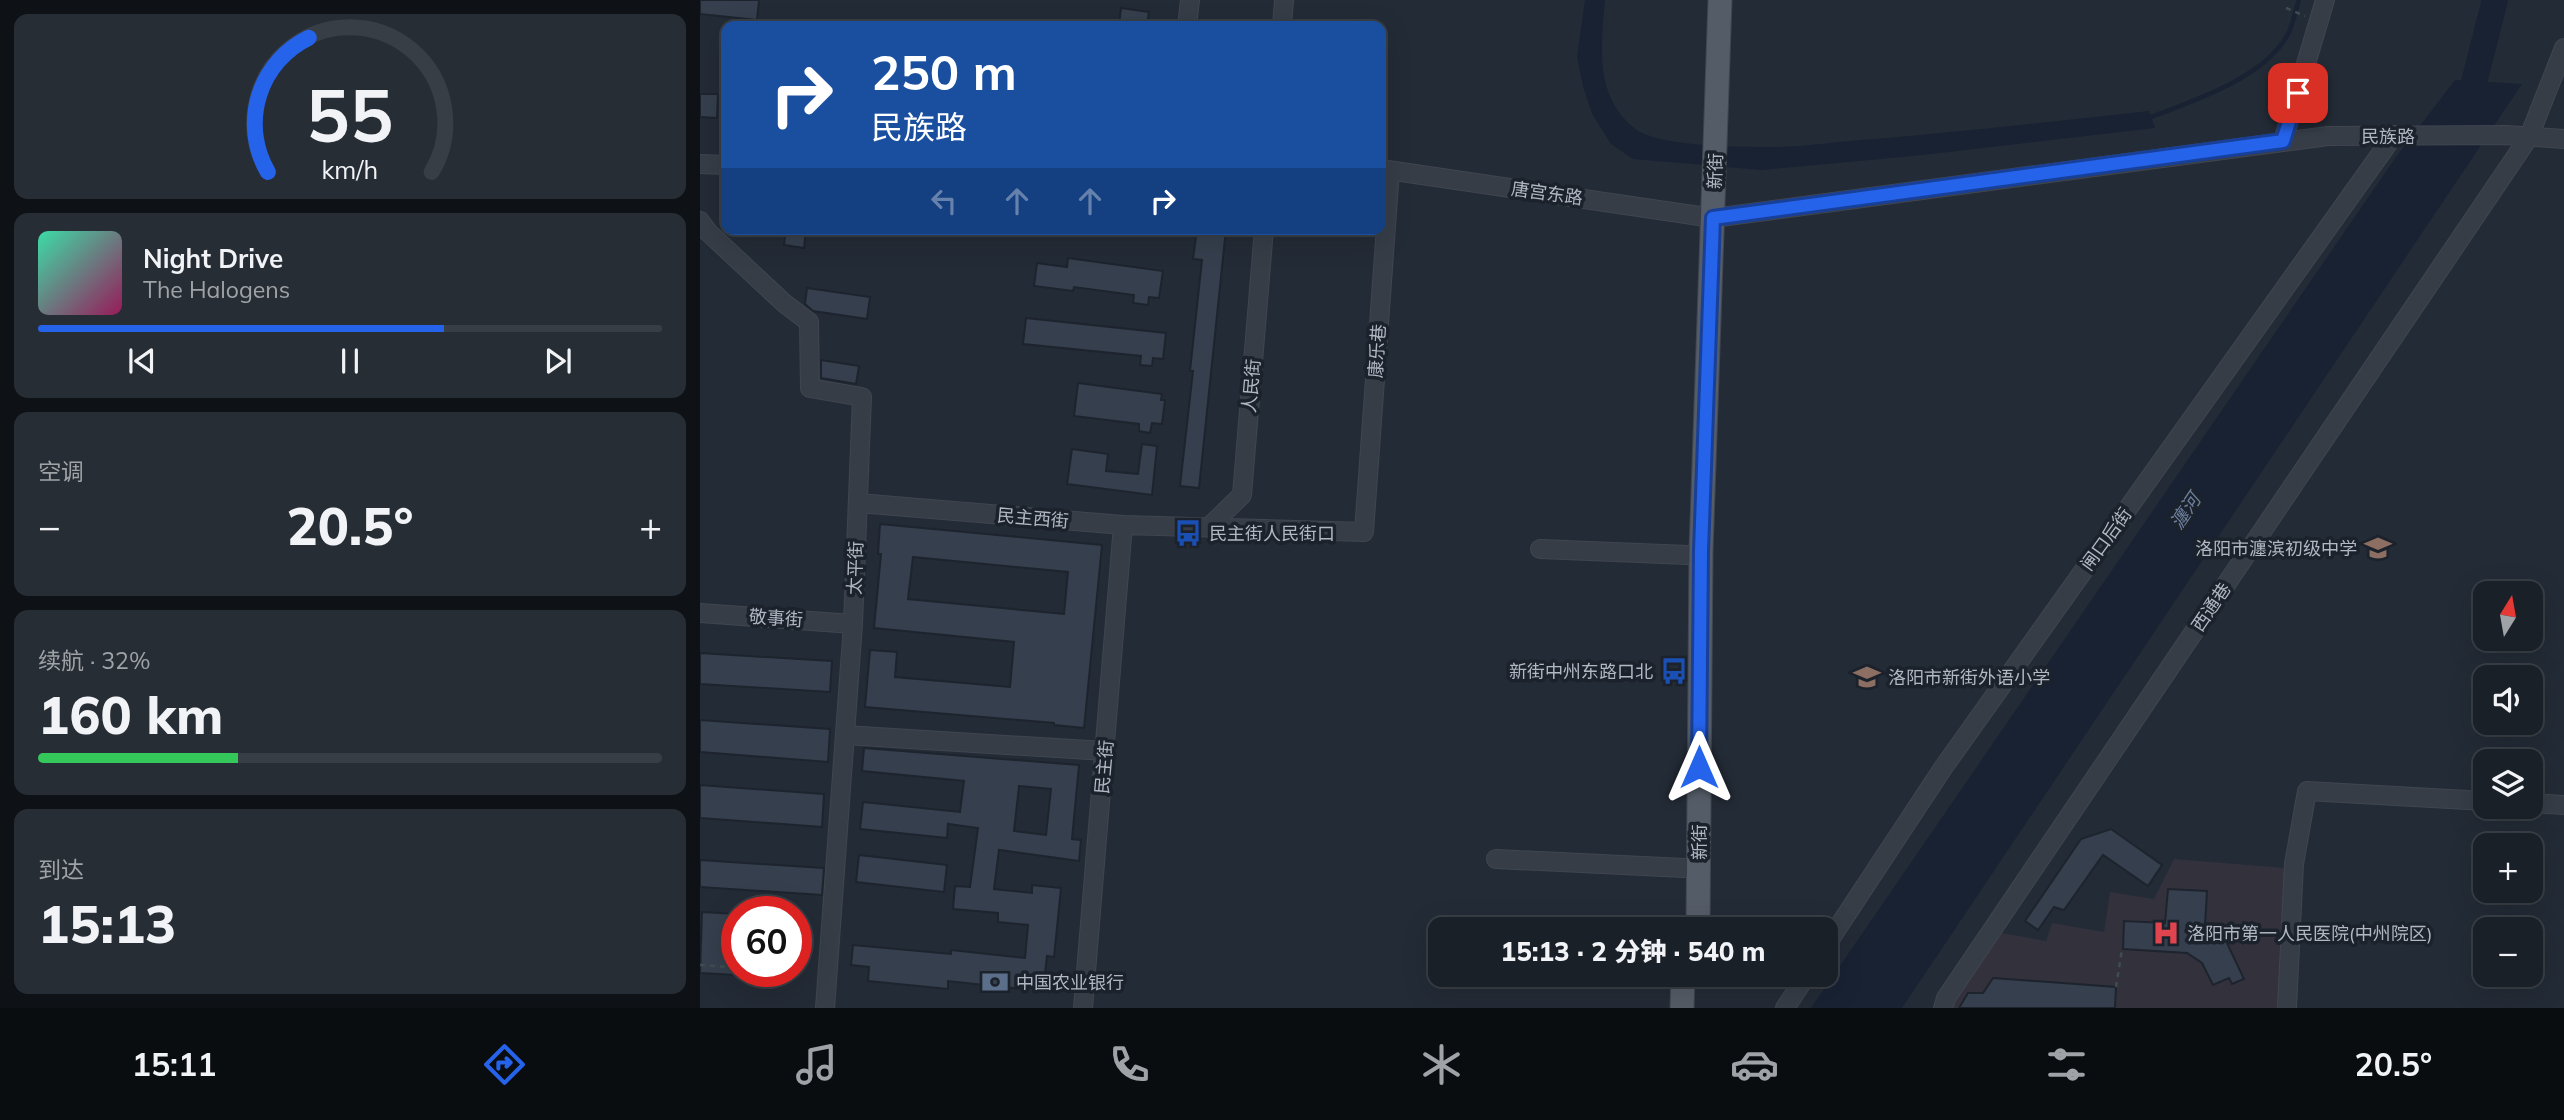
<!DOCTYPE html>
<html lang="zh">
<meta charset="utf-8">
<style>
:root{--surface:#1a2028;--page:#272d34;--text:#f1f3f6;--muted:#9fa3a8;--line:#383e45;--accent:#2563eb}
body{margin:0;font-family:Mulish,"Noto Sans SC",sans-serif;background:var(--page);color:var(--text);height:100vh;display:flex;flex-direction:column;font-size:26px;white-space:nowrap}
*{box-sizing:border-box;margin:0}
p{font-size:23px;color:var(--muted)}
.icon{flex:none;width:38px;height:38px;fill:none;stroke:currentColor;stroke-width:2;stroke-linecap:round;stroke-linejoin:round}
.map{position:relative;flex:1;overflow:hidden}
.side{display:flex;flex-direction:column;gap:14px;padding:14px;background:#0e1216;width:700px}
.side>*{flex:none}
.hud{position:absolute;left:21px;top:21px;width:665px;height:214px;border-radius:14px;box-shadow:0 7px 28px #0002,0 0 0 2px var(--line);background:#1a4fa0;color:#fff;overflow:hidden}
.needle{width:46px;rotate:11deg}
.buttons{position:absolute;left:1773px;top:581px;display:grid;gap:14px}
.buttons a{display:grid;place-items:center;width:70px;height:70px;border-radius:14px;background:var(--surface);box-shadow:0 7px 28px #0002,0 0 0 2px var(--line);font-size:35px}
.speed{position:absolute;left:21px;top:896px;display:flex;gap:14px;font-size:35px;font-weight:700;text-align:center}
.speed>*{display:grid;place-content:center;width:91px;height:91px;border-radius:50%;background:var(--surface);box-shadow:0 7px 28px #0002,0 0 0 2px var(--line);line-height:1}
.speed .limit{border:10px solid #d22;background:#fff;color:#111}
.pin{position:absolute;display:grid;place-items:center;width:60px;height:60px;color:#fff;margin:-30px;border-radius:14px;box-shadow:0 4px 10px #0006}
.me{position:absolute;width:77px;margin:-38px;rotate:0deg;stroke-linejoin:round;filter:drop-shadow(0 0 5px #0008)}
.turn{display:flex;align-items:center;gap:24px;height:147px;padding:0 35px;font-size:32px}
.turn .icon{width:91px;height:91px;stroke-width:2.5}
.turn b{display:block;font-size:49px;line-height:60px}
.lanes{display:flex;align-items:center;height:66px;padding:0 35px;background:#0003;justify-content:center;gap:35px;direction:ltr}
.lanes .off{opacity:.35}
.big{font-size:52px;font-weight:800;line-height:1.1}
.side .card{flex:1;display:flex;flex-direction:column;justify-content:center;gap:10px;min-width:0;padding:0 24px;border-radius:14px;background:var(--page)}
.side .dial{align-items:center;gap:0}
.dial svg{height:182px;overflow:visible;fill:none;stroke:var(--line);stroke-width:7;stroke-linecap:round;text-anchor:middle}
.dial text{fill:var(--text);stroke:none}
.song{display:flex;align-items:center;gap:21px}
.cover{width:84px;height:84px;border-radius:10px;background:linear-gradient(135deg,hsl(160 70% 55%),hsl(330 70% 35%))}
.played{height:7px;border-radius:4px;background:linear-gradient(90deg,var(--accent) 65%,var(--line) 65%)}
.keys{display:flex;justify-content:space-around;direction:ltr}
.heat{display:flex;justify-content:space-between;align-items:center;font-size:38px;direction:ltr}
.charge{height:10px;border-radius:5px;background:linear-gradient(90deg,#34c759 32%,var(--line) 0)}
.trip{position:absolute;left:728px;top:917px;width:410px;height:70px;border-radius:14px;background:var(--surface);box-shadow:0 7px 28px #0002,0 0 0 2px var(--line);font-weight:800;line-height:70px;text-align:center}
.tab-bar{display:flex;height:112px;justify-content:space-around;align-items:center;background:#0a0d10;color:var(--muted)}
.tab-bar .icon{width:49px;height:49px}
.tab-bar .active{color:var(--accent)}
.tab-bar b{font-size:32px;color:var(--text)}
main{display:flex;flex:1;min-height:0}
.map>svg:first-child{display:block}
.medical{fill:#33313c}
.water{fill:#182233}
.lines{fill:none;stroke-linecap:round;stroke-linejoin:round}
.stream{stroke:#182233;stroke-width:4.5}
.river{stroke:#182233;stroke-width:26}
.building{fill:#353f4d;stroke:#1e242e;stroke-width:2;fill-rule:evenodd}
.minor-casing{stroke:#404650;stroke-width:20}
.major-casing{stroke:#404650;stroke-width:25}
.path{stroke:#3e4e50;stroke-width:2.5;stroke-dasharray:5 5;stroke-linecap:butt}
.minor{stroke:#363d47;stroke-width:18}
.major{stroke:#545c67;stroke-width:23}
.route-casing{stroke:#184099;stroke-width:18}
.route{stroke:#2563eb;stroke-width:12}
.labels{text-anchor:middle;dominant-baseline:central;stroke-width:7;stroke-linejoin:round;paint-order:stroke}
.street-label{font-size:18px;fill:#b1b7c3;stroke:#1c222c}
.poi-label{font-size:18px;fill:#b1b7c3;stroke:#1c222c;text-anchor:start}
.water-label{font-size:19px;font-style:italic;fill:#6d819f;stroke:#1c222c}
</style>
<main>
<section class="side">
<div class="card dial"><svg viewBox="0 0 100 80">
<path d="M14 69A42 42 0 1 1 86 69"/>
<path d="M14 69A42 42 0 0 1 32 10" stroke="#2563eb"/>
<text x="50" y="56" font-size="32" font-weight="700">55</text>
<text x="50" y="72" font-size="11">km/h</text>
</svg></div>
<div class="card">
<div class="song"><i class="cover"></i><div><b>Night Drive</b><p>The Halogens</p></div></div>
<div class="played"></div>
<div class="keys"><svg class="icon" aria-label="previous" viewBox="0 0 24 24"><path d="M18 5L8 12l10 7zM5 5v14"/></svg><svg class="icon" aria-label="pause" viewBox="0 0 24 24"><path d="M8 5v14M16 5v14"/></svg><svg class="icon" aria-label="next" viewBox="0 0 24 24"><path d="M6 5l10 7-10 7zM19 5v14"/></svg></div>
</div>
<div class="card"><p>空调</p>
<div class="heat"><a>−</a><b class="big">20.5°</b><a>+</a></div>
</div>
<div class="card"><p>续航 · 32%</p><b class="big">160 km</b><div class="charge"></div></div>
<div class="card"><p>到达</p><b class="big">15:13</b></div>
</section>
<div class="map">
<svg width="1864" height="1008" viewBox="0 0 1864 1008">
<rect width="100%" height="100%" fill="#232b36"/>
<path class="medical" d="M 1474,859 L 1585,868 L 1581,1008 L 1248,1008 L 1301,933 L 1346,941 L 1352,923 L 1404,932 L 1410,892 L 1454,899 Z"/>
<path class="water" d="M 885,0 L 905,0 C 901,46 894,95 934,128 C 956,146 1034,147 1064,147 C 1100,148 1138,141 1175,139 C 1267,131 1358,121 1449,111 L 1455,128 L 1223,155 L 1062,170 L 933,159 L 911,144 L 892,114 L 883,86 L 877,57 Z
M 1755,80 L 1822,84 L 1202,1008 L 1111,1008 L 1696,157 Z"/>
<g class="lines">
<path class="stream" d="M 1448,118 C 1493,101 1562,79 1587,36 C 1593,26 1595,11 1599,0"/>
<path class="river" d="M 1758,110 L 1772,90 L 1795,0"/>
</g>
<path class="building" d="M 0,0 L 59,0 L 57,20 L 0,14 Z
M 421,8 L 449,12 L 447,26 L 419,26 Z
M 0,94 L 18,94 L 17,118 L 0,117 Z
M 86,229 L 106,229 L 104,248 L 84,245 Z
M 497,229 L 526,229 L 499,488 L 480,486 L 493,371 L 490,371 L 502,260 L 493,259 Z
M 368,258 L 463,271 L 459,298 L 449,297 L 448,305 L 433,303 L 434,295 L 374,287 L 373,291 L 334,286 L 337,263 L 367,267 Z
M 107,288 L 170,297 L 167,319 L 113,311 L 105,304 Z
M 326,318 L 466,333 L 463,359 L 453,358 L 452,366 L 440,365 L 441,356 L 323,344 Z
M 121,360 L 159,366 L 156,384 L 121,378 Z
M 378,383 L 462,394 L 461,400 L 465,400 L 462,424 L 452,423 L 450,433 L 439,431 L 439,424 L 374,416 Z
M 442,444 L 457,446 L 452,495 L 367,484 L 372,449 L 408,454 L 406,471 L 438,474 Z
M 180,524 L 402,545 L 384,728 L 354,725 L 354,723 L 165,707 L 170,650 L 197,652 L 195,677 L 310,687 L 314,642 L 174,628 L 181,554 L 178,554 ZM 213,557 L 368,572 L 364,614 L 208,599 Z
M 0,653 L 132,661 L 130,692 L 0,684 Z
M 0,720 L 130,729 L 128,762 L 0,752 Z
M 164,748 L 379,765 L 372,839 L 381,840 L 379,861 L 299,850 L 294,889 L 332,893 L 332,885 L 361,888 L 354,957 L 347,956 L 344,982 L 323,980 L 322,989 L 248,981 L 248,989 L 168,981 L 169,967 L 151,965 L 153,945 L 251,954 L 251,950 L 325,958 L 328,925 L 298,922 L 298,913 L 253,909 L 255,886 L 270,887 L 278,828 L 248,824 L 247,838 L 160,829 L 163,802 L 260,812 L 264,781 L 162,771 ZM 319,786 L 351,789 L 346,835 L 314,831 Z
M 0,785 L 124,794 L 122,827 L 0,818 Z
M 1411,829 L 1462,865 L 1448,886 L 1403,855 L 1364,910 L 1354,907 L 1338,930 L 1325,921 L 1381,839 Z
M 159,855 L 247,865 L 244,892 L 156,882 Z
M 0,860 L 124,868 L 122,895 L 0,887 Z
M 1468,889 L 1507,891 L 1505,925 L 1519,926 L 1544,979 L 1532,984 L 1529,978 L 1513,985 L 1502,963 L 1487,953 L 1423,949 L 1424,921 L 1465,923 Z
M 2,912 L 37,914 L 37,975 L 0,973 Z
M 1293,978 L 1416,987 L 1415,1008 L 1259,1008 L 1268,993 L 1283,993 Z"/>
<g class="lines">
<defs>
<path id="minor" d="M 487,26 L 490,0
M 582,26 L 584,0
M 1583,141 L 1625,0
M 0,164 L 26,165
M 681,169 L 1013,218 L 1628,136 L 1807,135 L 1864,139
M 0,221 L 8,232 L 84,303 L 109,322 L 110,388 L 162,397 L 153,624 L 125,1008
M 158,503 L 423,525 L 664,532 L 690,171
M 508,528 L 542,495 L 564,229
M 840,549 L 988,555
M 0,613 L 153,624
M 145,735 L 405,751
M 1830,803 L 1864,805
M 796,859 L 984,868
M 1125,947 L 1243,768 L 1694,135
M 383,1008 L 423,525
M 1085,1008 L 1107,975
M 1243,1008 L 1246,998 L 1829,137 L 1864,48
M 1587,1008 L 1594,864 L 1607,791 L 1785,801"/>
<path id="major" d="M 998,929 L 1001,551 L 1020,0
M 982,1008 L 983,975"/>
</defs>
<use href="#minor" class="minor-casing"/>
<use href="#major" class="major-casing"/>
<path class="path" d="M 1586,8 L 1605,16
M 0,965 L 28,967
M 1416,987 L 1422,949"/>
<use href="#minor" class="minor"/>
<use href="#major" class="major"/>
</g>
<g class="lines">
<defs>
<path id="route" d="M 999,767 L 1001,551 L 1013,218 L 1583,141 L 1598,93"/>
</defs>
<use href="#route" class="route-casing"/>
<use href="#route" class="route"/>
</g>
<defs>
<symbol id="bus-bare" viewBox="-9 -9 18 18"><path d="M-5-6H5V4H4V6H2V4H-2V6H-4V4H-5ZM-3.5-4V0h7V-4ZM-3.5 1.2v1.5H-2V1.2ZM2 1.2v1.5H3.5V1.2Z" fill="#1a4fb4" stroke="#1c222c" stroke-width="2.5" paint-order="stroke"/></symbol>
<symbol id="school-bare" viewBox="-9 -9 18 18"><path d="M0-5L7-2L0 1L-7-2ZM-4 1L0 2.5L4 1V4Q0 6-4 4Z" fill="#8d6e63" stroke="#1c222c" stroke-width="2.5" paint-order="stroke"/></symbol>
<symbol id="hospital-bare" viewBox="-9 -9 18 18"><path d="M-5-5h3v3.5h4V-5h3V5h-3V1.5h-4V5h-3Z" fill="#e0444e" stroke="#1c222c" stroke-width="2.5" paint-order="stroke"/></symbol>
<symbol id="bank-bare" viewBox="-9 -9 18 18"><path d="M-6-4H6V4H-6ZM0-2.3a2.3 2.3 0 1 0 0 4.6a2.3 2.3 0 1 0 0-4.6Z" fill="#5c6f8a" stroke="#1c222c" stroke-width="2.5" paint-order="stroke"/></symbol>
</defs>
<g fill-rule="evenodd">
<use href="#bus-bare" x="469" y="514" width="38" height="38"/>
<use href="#school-bare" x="1659" y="529" width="38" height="38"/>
<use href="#bus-bare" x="955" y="652" width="38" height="38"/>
<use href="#school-bare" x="1148" y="658" width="38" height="38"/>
<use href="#hospital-bare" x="1447" y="914" width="38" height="38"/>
<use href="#bank-bare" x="276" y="963" width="38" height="38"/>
</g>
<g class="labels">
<g class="street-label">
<text x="1688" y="136">民族路</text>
<text transform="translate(1015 171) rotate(-88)">新街</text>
<text transform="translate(847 193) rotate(8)">唐宫东路</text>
<text transform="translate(677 351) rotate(-86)">康乐巷</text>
<text transform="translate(551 386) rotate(-85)">人民街</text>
<text transform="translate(333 518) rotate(5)">民主西街</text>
<text transform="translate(1406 539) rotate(-54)">闸口后街</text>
<text transform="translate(155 568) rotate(-88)">太平街</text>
<text transform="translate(1511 607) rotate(-56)">西通巷</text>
<text transform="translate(76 618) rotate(4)">敬事街</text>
<text transform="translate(404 767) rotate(-85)">民主街</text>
<text transform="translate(999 842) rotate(-90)">新街</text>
</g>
<g class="poi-label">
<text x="509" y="533">民主街人民街口</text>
<text x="1657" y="548" text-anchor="end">洛阳市瀍滨初级中学</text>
<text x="953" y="671" text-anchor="end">新街中州东路口北</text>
<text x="1188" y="677">洛阳市新街外语小学</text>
<text x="1487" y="933">洛阳市第一人民医院(中州院区)</text>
<text x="316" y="982">中国农业银行</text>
</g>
<g class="water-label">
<text transform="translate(1485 511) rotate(-56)">瀍河</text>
</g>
</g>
</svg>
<div class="buttons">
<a><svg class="needle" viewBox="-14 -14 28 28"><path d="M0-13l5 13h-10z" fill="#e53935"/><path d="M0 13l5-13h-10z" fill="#9fa3a8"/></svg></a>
<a><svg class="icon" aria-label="sound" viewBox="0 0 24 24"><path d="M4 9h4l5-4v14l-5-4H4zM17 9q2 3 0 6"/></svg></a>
<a><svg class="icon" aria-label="layers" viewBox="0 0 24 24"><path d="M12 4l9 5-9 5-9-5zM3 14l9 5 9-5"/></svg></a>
<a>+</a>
<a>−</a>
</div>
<div class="speed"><div class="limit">60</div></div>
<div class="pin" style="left:1598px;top:93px;background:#d93025"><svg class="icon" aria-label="arrive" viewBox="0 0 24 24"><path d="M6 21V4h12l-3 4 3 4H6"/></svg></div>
<svg class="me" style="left:999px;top:767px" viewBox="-20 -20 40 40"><path d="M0-17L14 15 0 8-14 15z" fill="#2563eb" stroke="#fff" stroke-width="4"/></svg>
<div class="trip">15:13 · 2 分钟 · 540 m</div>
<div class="hud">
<div class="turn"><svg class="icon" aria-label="right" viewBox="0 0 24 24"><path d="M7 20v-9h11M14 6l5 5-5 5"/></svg><div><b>250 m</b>民族路</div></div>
<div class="lanes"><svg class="icon off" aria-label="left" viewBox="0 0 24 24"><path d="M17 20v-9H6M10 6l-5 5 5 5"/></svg><svg class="icon off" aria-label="ahead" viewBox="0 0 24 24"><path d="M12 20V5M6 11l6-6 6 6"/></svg><svg class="icon off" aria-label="ahead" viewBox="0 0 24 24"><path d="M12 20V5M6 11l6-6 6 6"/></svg><svg class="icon" aria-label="right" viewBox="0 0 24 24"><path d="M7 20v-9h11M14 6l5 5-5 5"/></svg></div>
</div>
</div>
</main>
<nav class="tab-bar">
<b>15:11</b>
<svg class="icon active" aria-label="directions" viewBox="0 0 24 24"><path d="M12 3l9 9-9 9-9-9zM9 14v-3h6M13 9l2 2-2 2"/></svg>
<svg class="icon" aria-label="music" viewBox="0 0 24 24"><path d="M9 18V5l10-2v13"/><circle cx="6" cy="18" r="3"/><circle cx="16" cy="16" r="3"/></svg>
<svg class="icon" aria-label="phone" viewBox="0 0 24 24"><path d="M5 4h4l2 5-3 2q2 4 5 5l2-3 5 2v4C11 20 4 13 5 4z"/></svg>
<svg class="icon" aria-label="climate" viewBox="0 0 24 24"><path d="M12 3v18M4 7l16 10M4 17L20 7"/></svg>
<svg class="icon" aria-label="car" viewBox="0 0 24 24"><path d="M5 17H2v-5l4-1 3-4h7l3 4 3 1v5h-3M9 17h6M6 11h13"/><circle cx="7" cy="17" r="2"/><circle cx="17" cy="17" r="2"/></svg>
<svg class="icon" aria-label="filters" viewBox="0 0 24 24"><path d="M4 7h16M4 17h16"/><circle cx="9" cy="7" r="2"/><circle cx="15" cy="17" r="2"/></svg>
<b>20.5°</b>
</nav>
